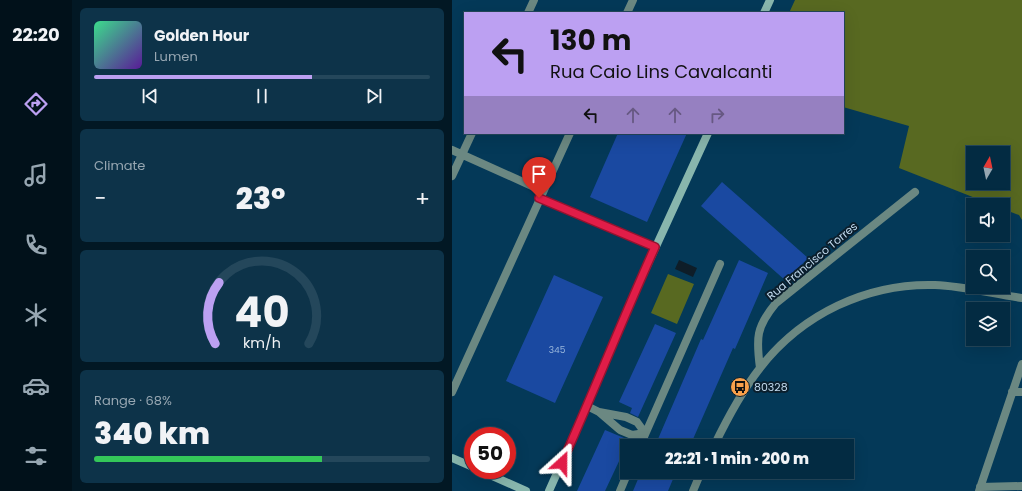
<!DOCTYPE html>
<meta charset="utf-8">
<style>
:root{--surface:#032b42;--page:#0d3349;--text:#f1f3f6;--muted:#97a7b2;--line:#24475b;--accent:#bca0f2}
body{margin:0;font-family:Poppins,sans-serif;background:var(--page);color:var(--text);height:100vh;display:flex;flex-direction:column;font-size:15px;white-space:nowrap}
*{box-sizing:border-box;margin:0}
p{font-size:13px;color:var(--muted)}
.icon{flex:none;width:22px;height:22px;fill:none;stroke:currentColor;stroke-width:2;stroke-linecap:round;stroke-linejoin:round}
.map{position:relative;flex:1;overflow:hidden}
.details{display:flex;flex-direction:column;gap:8px;padding:8px;background:#021824;width:380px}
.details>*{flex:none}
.top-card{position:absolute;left:12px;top:12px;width:380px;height:122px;border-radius:0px;box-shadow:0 4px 16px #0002,0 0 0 1px var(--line);background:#bca0f2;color:#111;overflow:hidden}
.needle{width:26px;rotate:9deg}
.buttons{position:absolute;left:514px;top:146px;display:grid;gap:8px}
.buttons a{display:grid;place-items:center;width:44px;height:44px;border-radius:0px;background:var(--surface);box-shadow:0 4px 16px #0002,0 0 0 1px var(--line);font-size:20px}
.speed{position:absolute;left:12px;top:427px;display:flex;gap:8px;font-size:20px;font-weight:700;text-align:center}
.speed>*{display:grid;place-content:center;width:52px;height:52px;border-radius:50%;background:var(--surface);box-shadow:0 4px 16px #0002,0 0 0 1px var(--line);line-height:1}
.speed .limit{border:6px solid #d22;background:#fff;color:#111}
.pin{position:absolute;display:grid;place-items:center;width:34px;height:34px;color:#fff;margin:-41px -17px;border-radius:50% 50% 50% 0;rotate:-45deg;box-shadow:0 0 4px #0007}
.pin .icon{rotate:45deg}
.me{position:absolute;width:44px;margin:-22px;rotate:24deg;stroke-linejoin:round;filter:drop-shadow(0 0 3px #0008)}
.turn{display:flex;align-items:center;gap:14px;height:84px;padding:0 20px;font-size:18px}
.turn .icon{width:52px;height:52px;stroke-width:2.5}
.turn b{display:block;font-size:28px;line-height:34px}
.lanes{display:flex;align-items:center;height:38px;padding:0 20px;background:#0003;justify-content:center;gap:20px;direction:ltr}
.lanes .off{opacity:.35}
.big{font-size:30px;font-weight:800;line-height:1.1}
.details .card{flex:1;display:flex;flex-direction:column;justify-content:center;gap:6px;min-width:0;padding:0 14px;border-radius:6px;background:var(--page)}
.details .dial{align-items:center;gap:0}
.dial svg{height:104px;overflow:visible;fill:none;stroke:var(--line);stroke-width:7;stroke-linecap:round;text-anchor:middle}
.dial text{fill:var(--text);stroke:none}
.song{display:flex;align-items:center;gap:12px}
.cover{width:48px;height:48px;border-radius:6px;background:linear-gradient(135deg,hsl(150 70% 55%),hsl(270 70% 35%))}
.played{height:4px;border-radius:2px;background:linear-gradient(90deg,var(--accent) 65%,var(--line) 65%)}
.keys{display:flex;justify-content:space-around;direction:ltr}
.heat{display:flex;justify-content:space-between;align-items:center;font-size:22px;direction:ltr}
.charge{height:6px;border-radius:3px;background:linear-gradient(90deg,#34c759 68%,var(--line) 0)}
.trip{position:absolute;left:168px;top:439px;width:234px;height:40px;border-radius:0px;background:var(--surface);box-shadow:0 4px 16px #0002,0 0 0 1px var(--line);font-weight:800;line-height:40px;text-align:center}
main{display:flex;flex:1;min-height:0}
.dock{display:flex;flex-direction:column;width:72px;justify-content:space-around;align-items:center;background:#01111a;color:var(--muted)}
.dock .icon{width:28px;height:28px}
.dock .on{color:var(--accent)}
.dock b{font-size:18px;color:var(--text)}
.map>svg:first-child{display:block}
.green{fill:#586921;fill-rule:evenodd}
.water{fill:#0e1d28}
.building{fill:#1a49a1}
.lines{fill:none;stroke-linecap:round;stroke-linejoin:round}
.minor{stroke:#6b8882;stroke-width:8}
.tertiary{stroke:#6b8882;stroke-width:8}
.secondary{stroke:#88b6ad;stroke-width:8}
.route-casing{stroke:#92132f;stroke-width:10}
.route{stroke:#e11d48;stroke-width:7}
.labels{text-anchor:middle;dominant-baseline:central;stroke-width:4;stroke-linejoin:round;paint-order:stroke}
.number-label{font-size:9px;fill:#98b6db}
.street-label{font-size:11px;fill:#c2daee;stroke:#0b1f2d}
.poi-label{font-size:11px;fill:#c2daee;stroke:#0b1f2d;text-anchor:start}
</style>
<main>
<nav class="dock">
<b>22:20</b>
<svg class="icon on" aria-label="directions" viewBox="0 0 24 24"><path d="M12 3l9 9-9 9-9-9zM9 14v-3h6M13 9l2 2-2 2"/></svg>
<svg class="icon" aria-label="music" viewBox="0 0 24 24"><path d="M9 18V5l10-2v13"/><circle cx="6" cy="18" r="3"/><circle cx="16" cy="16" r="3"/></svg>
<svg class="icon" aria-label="phone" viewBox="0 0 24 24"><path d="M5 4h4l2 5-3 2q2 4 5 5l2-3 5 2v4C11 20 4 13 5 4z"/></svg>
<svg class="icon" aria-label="climate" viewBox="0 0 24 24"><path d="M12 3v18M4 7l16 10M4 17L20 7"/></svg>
<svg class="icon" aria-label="car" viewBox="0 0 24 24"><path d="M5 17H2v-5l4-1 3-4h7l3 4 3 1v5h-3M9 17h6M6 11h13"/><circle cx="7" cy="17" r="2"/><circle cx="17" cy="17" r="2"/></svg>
<svg class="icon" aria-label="filters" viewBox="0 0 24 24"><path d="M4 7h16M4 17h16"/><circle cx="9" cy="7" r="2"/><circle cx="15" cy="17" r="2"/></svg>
</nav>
<section class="details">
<div class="card">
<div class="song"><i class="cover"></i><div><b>Golden Hour</b><p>Lumen</p></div></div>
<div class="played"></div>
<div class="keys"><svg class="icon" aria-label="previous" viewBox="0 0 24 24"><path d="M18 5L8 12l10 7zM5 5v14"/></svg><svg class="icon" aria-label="pause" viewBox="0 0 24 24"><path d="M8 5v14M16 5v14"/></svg><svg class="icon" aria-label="next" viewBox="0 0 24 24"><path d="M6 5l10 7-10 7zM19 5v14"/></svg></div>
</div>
<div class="card"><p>Climate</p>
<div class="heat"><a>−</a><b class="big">23°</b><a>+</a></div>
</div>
<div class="card dial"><svg viewBox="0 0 100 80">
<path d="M14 69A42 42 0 1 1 86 69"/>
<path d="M14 69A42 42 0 0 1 17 22" stroke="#bca0f2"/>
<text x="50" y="56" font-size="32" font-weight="700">40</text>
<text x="50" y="72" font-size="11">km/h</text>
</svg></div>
<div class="card"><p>Range · 68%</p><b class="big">340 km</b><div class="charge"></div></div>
</section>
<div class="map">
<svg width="570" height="491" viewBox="0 0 570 491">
<rect width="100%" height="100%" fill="#043958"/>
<path class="green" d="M 343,0 L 570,0 L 570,220 L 567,215 L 551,209 L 551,205 L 541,205 L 447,168 L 457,126 L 391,107 L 391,13 L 337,13 ZM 521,153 L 551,153 L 551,183 L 521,183 Z
M 216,274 L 242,284 L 225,324 L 199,313 Z"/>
<path class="water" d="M 227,260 L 245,268 L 241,277 L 223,269 Z"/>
<path class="building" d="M 166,133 L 235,133 L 195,222 L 138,197 Z
M 270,182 L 356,258 L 334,281 L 249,206 Z
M 287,260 L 316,273 L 283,349 L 281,348 L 238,446 L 203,446 L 249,339 L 251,340 Z
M 102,275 L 151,297 L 103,403 L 54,381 Z
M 203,324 L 224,333 L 186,417 L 178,413 L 180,408 L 167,402 Z
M 153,430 L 177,440 L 153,491 L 125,491 Z
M 189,472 L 224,472 L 216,491 L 181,491 Z"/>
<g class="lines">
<path class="minor" d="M 76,13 L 82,0
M 0,150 L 91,191
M 0,176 L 20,133
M 87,198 L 203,247
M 308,368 C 304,338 304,327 324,303 L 463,192
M 560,392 L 570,392
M 135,406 L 147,412 L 174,417 L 185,422 L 193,433 L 180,435 L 168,430 L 147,412
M 188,446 L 268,264
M 262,446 C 275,419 290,391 308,368 C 350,314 415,283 483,285 C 512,286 541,294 570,298
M 528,487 L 570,486
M 168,491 L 176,472
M 241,491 L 249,472
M 527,491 L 570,364"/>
<path class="tertiary" d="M 175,13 L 181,0
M 0,392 L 118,133"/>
<path class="secondary" d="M 312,13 L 318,0
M 0,458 L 21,467
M 27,470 L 74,491
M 97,491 L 135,406 L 179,301 L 256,133"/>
</g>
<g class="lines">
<defs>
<path id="route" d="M 87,198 L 203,247 C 171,318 142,391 110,463"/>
</defs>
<use href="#route" class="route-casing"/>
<use href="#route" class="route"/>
</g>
<defs>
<symbol id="bus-disc" viewBox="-11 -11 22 22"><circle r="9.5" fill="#f8a04b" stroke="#0b1f2d"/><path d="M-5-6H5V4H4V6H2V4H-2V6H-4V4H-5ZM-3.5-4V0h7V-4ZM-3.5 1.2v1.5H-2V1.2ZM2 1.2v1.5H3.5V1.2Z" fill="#111"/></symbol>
</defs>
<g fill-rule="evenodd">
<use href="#bus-disc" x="277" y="376" width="22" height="22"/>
</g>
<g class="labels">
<g class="number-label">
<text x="105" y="350">345</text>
</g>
<g class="street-label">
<text transform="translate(360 261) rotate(-40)">Rua Francisco Torres</text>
</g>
<g class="poi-label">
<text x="302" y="387">80328</text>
</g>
</g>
</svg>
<div class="buttons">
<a><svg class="needle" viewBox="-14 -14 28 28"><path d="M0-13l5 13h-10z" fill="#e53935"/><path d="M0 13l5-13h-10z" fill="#97a7b2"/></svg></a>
<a><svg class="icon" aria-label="sound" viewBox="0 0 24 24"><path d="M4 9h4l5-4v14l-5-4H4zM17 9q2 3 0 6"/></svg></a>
<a><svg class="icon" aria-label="search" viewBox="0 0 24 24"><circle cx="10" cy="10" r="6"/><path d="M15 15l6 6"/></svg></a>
<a><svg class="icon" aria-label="layers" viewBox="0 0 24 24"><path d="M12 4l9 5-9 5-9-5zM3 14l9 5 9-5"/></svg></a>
</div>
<div class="speed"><div class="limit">50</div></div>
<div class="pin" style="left:87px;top:198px;background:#d93025"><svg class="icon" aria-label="arrive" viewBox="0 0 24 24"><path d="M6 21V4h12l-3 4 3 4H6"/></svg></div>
<svg class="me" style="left:110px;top:463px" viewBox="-20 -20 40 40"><path d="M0-17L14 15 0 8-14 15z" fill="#e11d48" stroke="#fff" stroke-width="4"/></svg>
<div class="trip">22:21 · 1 min · 200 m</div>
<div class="top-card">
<div class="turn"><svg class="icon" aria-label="left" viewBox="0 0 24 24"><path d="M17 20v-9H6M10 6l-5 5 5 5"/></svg><div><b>130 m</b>Rua Caio Lins Cavalcanti</div></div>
<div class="lanes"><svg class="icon" aria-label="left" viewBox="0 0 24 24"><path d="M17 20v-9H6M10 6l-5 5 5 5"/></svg><svg class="icon off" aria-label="ahead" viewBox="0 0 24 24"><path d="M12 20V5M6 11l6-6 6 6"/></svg><svg class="icon off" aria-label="ahead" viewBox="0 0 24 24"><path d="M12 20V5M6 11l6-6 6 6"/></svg><svg class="icon off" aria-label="right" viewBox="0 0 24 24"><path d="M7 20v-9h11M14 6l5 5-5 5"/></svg></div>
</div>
</div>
</main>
